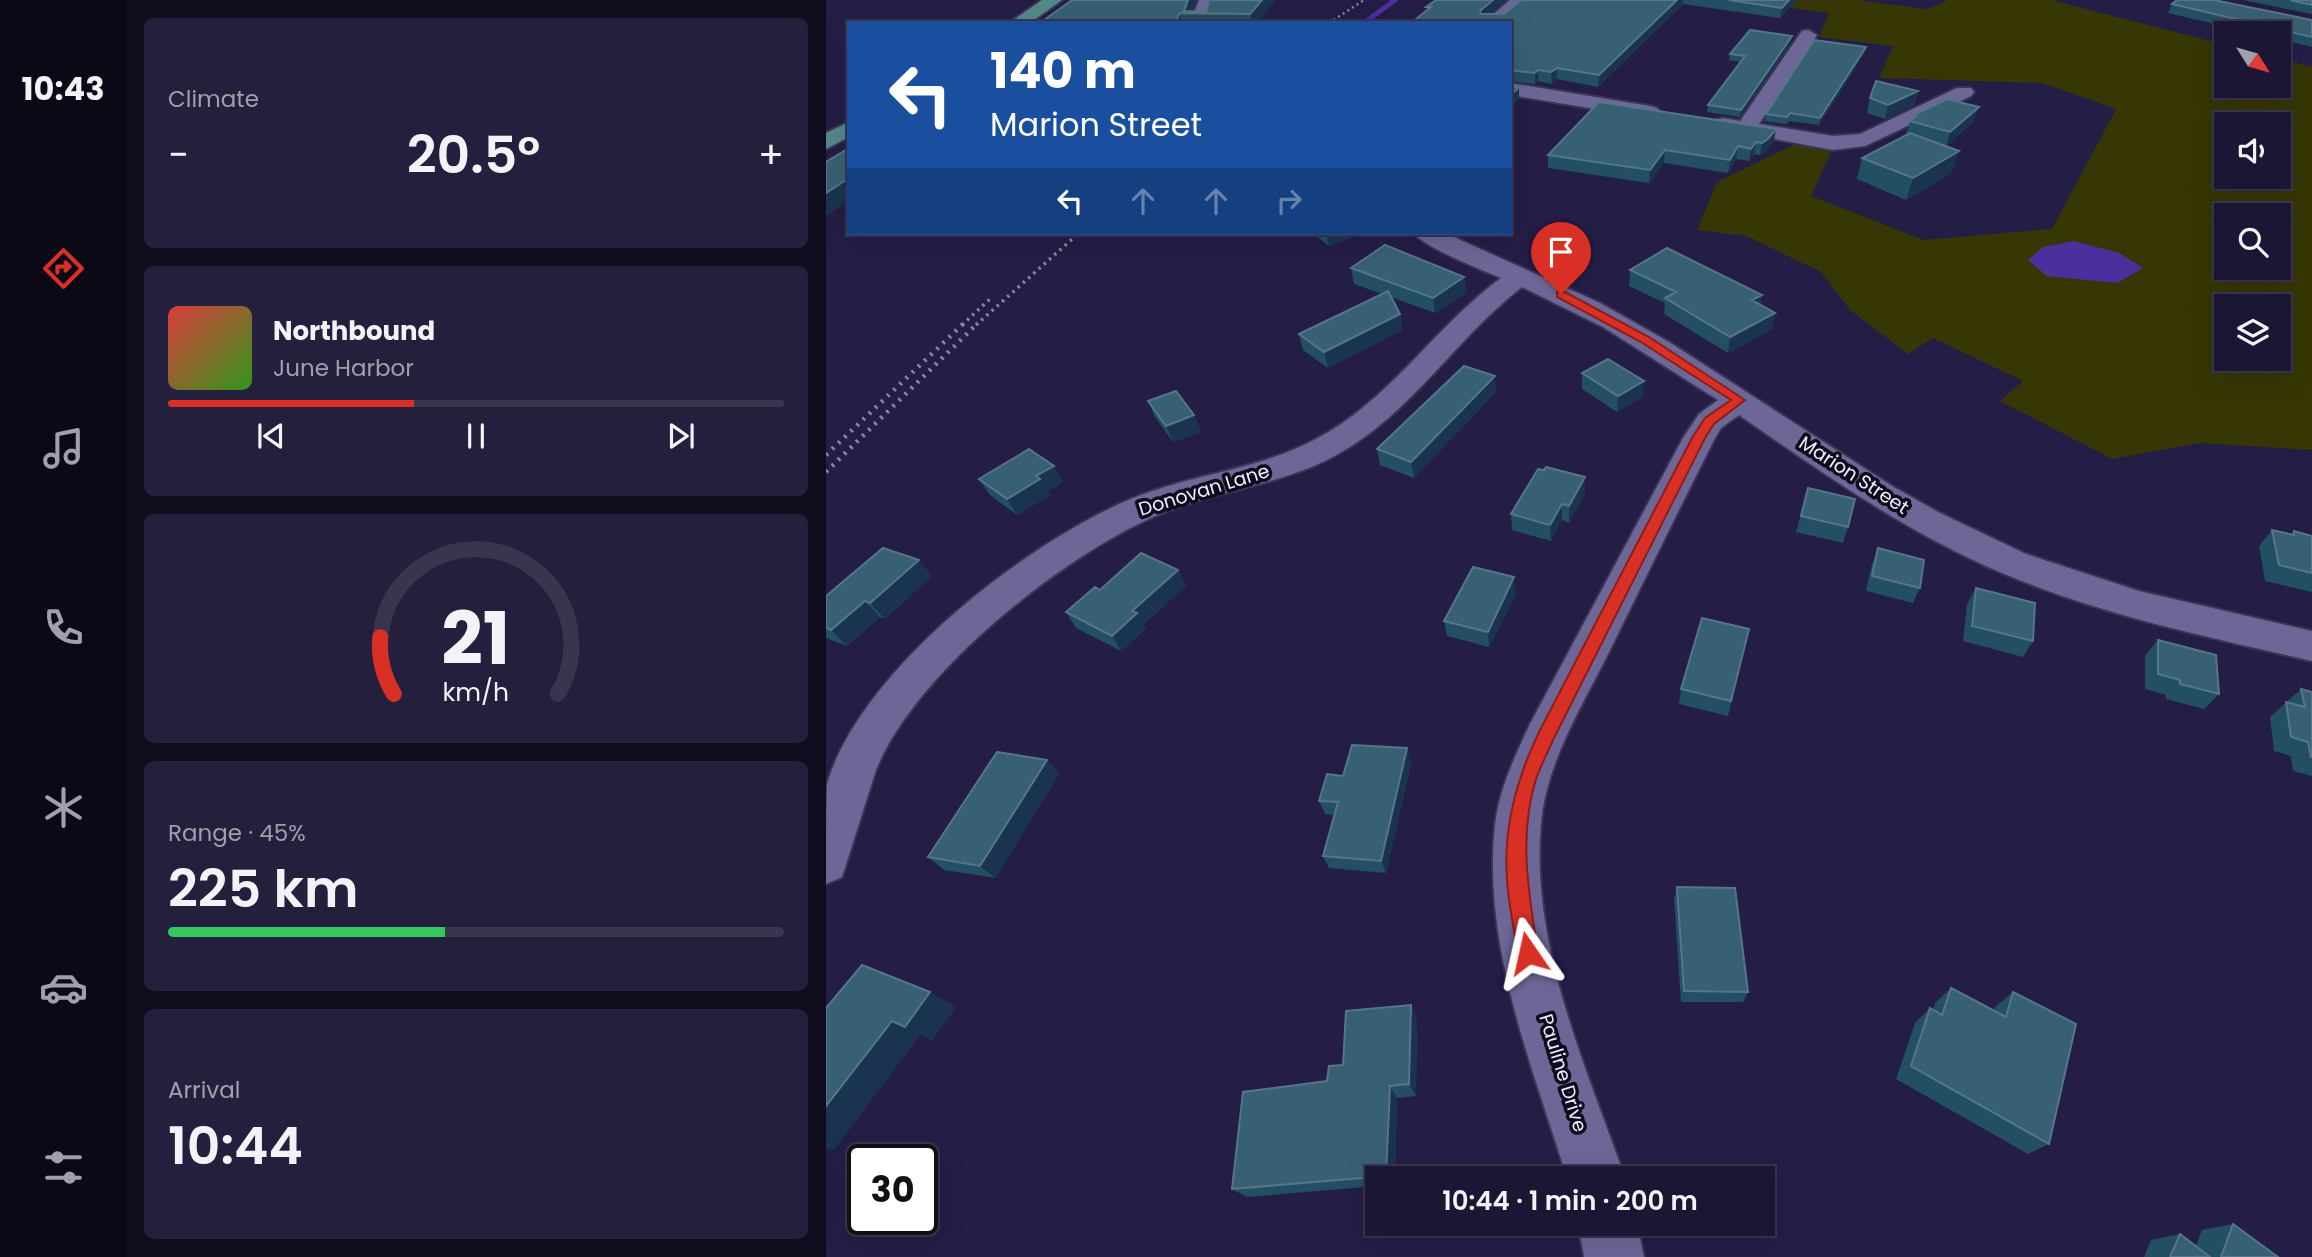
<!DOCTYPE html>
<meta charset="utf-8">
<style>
:root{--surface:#1b1634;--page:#241f3c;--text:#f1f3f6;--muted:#a09fac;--line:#39354f;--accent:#d93025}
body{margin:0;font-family:Poppins,sans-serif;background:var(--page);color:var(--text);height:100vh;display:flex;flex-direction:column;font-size:26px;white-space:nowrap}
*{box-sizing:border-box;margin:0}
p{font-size:23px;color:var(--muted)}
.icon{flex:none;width:38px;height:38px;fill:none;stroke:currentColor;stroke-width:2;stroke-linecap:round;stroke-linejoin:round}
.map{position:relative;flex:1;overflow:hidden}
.side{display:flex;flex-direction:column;gap:18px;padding:18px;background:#0f0c1d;width:700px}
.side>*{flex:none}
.hud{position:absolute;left:21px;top:21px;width:665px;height:214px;border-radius:0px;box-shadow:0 7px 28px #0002,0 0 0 2px var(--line);background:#1a4fa0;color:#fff;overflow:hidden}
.needle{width:46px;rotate:127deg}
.controls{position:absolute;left:1388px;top:21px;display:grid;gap:14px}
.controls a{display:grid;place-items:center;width:77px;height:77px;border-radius:0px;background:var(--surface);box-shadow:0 7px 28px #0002,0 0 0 2px var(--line);font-size:35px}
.speed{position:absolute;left:21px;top:1144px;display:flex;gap:14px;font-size:35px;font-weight:700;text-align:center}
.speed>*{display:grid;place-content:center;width:91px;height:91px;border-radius:50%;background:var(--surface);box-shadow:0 7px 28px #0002,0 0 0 2px var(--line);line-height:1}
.speed .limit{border:4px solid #111;border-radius:10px;background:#fff;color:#111}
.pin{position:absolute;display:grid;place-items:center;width:60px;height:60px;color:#fff;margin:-72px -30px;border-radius:50% 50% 50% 0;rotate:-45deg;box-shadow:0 0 7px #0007}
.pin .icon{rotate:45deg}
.me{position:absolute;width:77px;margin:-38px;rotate:349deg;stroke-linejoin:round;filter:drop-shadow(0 0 5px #0008)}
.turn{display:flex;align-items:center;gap:24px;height:147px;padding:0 28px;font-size:32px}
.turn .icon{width:91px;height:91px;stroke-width:2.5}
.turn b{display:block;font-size:49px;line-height:60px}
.lanes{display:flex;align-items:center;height:66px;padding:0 28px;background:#0003;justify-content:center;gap:35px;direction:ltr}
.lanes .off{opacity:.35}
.big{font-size:52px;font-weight:600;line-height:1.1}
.side .card{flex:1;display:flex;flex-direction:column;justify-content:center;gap:10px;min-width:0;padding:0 24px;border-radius:10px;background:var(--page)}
.side .dial{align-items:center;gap:0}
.dial svg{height:182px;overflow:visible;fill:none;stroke:var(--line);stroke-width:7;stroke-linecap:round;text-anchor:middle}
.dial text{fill:var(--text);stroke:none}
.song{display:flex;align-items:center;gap:21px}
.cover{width:84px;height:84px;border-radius:10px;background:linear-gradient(135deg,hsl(0 70% 55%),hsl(110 70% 35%))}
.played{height:7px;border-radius:4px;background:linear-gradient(90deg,var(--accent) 40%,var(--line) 40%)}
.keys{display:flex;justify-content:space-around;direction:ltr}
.heat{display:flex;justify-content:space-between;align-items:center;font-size:38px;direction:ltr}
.charge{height:10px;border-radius:5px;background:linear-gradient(90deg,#34c759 45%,var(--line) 0)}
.trip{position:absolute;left:539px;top:1166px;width:410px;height:70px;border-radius:0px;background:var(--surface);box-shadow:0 7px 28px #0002,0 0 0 2px var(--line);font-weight:600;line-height:70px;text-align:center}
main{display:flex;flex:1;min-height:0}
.tabs{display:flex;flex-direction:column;width:126px;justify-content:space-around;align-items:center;background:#0b0915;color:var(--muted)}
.tabs .icon{width:49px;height:49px}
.tabs .on{color:var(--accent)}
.tabs b{font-size:32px;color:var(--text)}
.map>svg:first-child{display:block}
.green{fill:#373605;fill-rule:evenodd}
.water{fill:#4b2f9d}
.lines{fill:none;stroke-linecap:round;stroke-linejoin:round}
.stream{stroke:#4b2f9d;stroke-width:5}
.minor-casing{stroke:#3c3455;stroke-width:4}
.major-casing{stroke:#3c3455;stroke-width:4}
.minor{fill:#6c6797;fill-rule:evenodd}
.major{fill:#538989;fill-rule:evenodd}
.rail-far2{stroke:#8985a2;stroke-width:2.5;stroke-dasharray:2 3.5;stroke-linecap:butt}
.rail-far1{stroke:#8985a2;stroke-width:3.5;stroke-dasharray:2.5 4.5;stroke-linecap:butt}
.rail{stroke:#8985a2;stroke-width:4.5;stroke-dasharray:2.5 6;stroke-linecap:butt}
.wall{fill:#224f62}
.shaded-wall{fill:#1a3450}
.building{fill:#386073;stroke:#557688;stroke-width:2}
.route{fill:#d93025;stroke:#8d1f18;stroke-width:2}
.labels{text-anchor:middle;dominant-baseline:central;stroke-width:7;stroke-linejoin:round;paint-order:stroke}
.street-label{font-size:19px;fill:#eeeefe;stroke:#0e0b1d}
</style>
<main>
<nav class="tabs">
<b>10:43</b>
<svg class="icon on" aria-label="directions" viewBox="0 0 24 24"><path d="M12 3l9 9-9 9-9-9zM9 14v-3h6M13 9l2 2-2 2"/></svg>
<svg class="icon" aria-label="music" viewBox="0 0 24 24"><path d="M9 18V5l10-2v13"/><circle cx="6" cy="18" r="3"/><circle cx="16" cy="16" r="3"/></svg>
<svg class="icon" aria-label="phone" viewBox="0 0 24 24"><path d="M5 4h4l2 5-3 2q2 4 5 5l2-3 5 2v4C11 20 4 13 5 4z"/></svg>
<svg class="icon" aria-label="climate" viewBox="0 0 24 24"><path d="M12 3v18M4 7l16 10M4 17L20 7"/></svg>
<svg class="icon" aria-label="car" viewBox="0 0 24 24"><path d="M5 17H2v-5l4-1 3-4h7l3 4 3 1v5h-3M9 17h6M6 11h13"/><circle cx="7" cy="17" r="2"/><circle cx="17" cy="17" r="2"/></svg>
<svg class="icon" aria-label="filters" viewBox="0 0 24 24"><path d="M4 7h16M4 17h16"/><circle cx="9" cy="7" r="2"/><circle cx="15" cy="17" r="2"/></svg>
</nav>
<section class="side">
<div class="card"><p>Climate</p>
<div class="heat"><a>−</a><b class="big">20.5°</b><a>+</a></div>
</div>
<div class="card">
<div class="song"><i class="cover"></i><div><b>Northbound</b><p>June Harbor</p></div></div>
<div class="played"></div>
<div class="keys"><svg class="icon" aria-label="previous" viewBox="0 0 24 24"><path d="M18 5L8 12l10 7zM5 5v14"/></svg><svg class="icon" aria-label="pause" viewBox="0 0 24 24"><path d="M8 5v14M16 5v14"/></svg><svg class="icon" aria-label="next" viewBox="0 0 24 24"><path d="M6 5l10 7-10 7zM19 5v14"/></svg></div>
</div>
<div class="card dial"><svg viewBox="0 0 100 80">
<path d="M14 69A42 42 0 1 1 86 69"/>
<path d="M14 69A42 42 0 0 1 8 44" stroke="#d93025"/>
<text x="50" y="56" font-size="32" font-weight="700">21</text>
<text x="50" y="72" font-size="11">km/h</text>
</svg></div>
<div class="card"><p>Range · 45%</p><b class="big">225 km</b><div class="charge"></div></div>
<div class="card"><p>Arrival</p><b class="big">10:44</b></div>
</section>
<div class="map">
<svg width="1486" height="1257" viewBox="0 0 1486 1257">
<rect width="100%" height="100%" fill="#241d46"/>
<path class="green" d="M 937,0 L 1031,0 L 1101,9 L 1122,0 L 1225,0 L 1400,45 L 1400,86 L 1452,86 L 1453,58 L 1486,67 L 1486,450 L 1373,443 L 1286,459 L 1174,401 L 1197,381 L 1107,338 L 1082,354 L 1024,310 L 995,272 L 920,236 L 871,230 L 891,182 L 973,142 L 1007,148 L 985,196 L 1098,240 L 1226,229 L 1290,109 L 1216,83 L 1053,78 L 1067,46 L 993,37 L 1003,13 L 934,4 ZM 1400,124 L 1452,124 L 1452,177 L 1400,177 ZM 1400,215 L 1452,215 L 1452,268 L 1400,268 ZM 1400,306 L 1452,306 L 1452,359 L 1400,359 Z"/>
<path class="water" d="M 1248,241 L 1293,253 L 1317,268 L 1291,283 L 1221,276 L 1202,260 L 1217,247 Z"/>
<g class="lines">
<path class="stream" d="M 538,23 L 569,0"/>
<defs>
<path id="minor" d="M 373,0 L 389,0 L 382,23 L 364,23 Z
M 684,0 L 703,0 L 677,23 L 657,23 Z
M 982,30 L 991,35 L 933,124 L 1007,136 L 1034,134 L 1131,88 L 1145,88 L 1148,92 L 1145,96 L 1039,146 L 1007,150 L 890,128 L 886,124 L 890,120 L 897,118 L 914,121 L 976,31 Z
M 684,83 L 824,106 L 831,108 L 834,112 L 831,116 L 824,118 L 684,95 Z
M 588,233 L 619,233 L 774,303 L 843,342 L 1066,486 L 1112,512 L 1200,554 L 1313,591 L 1486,631 L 1486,661 C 1381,637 1275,615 1176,573 C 1081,533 997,473 913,415 L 895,428 L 889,438 C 853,509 818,581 783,652 C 756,706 720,763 715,824 C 704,945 760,1066 799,1178 L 741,1178 C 706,1065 656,945 669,825 C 673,790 689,756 704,724 L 857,438 L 873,414 L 892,400 L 777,327 L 696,287 C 630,338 586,413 512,454 C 456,486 390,489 332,515 C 237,555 88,674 50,770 L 16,877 L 0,884 C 0,860 0,803 1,784 C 35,670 201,542 307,498 C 366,474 431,470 488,440 C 563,402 608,327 675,278 C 656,270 597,247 588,233 Z
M 752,1223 L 811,1223 L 818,1257 L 758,1257 Z"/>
<path id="major" d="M 216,0 L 236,0 L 204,23 L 183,23 Z
M 23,122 L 23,137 L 0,149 L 0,133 Z"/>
</defs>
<use href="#minor" class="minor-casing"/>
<use href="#major" class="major-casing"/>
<use href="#minor" class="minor"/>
<use href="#major" class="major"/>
<path class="rail-far2" d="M 503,23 L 538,0"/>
<path class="rail-far1" d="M 136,325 L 165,298
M 150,325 L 253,233"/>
<path class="rail" d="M 0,455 L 138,323
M 0,472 L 152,323"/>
</g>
<path class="wall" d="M 246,0 L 371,0 L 367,11 L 380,12 L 449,0 L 431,23 L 214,23 Z
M 680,0 L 663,14 L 678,14 L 695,0 L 971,0 L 954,18 L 857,4 L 772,87 L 731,79 L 726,84 L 712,81 L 709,84 L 684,81 L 684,23 L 600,11 L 600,7 Z
M 1417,0 L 1486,0 L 1486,14 Z
M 1346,4 L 1486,20 L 1486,47 L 1452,39 L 1452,33 L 1427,33 L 1342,13 Z
M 965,43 L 914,117 L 881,112 L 882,105 L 915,62 L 903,60 L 904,54 Z
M 1040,47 L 1038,54 L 993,125 L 963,121 L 960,124 L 938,121 L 940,114 Z
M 1092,91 L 1088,105 L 1059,119 L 1041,113 L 1044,98 Z
M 773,102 L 948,141 L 940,151 L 934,155 L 928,154 L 923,161 L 910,159 L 902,173 L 838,163 L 823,183 L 722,168 L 722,155 Z
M 1088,115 L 1148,121 L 1120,146 L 1126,173 L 1080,200 L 1031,179 L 1036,158 L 1080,135 L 1084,121 L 1087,118 Z
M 486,233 L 538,233 L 503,246 Z
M 525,268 L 638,277 L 640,293 L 609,313 L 565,297 L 574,314 L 576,330 L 502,368 L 477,350 L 473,334 L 556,294 L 528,284 Z
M 804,270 L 936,295 L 934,305 L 949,313 L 946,329 L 902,353 L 838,314 L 839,303 L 803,286 Z
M 756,373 L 817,397 L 791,412 L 756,389 Z
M 670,392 L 588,478 L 554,465 L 551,449 Z
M 322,401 L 368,415 L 375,432 L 347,442 L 329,417 Z
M 153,479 L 237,482 L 222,491 L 224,495 L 191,515 L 164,495 Z
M 982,488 L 1022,527 L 1017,543 L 970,532 Z
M 759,493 L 743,523 L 736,520 L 725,541 L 686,530 L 685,514 Z
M 1446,530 L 1465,534 L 1468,531 L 1486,536 L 1486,592 L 1439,581 L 1433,546 Z
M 1052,548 L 1094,588 L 1087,603 L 1040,591 L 1046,564 Z
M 352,570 L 360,586 L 317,625 L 320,629 L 295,651 L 250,628 L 240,612 L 274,590 Z
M 106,576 L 59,619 L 54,617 L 21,646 L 0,638 L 0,596 Z
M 1150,588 L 1207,641 L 1197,657 L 1137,641 L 1141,604 Z
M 690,593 L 663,647 L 621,636 L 618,621 Z
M 923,629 L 902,716 L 853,704 L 855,689 Z
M 1332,640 L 1393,694 L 1378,709 L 1340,699 L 1340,695 L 1319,689 L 1319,655 Z
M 1475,689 L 1486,692 L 1486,776 L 1467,771 L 1465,756 L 1448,751 L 1444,717 Z
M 221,760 L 233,774 L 169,878 L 118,870 L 102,857 Z
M 585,763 L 560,873 L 503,868 L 497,856 L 509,815 L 499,814 L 493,801 L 517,776 Z
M 851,887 L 922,992 L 917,1002 L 855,1002 L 848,899 Z
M 1125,988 L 1168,1011 L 1169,1007 L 1187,992 L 1223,1144 L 1202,1154 L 1070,1079 L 1089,1023 L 1104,1008 L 1107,1010 L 1109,1003 Z
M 585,1005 L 591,1020 L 590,1096 L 571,1098 L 569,1178 L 551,1178 L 551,1186 L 421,1197 L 406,1189 L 501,1081 L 517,1065 Z
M 1407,1224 L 1452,1257 L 1318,1257 L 1325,1240 L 1354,1234 L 1370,1246 L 1376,1230 Z"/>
<path class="shaded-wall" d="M 362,0 L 371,0 L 366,13 L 358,11 Z
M 436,0 L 449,0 L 431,23 L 426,23 L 424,14 Z
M 667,0 L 680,0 L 655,21 L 655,10 Z
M 851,0 L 857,0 L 857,4 L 772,87 L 773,75 Z
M 963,0 L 971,0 L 954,18 L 956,8 Z
M 354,13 L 356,23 L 349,23 Z
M 966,36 L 965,43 L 914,117 L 915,110 Z
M 1040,47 L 1038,54 L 993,125 L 994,118 Z
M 731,68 L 731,79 L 726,84 L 725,72 Z
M 712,70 L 712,81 L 709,84 L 709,73 Z
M 693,88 L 693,99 L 684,107 L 684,95 Z
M 1092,91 L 1088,105 L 1059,119 L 1062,105 Z
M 1153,107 L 1148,121 L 1120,147 L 1124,132 Z
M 950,129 L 948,141 L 940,151 L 934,155 L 936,143 Z
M 930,142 L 928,154 L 923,161 L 925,149 Z
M 912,146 L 910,159 L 902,173 L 904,160 Z
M 839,150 L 838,163 L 823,183 L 824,170 Z
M 1133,151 L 1126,173 L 1080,200 L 1087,178 Z
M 23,178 L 23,201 L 0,216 L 0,193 Z
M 500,233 L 538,233 L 503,246 Z
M 638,277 L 640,293 L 609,313 L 607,298 Z
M 936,295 L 933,311 L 926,300 Z
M 949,313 L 946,329 L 902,353 L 904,337 Z
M 574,314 L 576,330 L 502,368 L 498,352 Z
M 669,376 L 670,392 L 588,478 L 585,462 Z
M 818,381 L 817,397 L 791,412 L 792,396 Z
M 368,415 L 375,432 L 347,442 L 340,426 Z
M 228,466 L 237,482 L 222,491 L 224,495 L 191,515 L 181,499 L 210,476 Z
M 759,477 L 759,493 L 743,523 L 743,506 Z
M 736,504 L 736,520 L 725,541 L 724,525 Z
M 93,560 L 106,576 L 59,619 L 44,603 Z
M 352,570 L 360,586 L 317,625 L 320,629 L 295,651 L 286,636 L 306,611 Z
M 688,577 L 690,593 L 663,647 L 662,632 Z
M 39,601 L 54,617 L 21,646 L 5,630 Z
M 581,748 L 585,763 L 560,873 L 555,861 Z
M 221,760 L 233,774 L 169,878 L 154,866 Z
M 104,992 L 130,1007 L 106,1041 L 79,1027 Z
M 585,1005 L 591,1020 L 590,1096 L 583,1084 Z
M 66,1021 L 94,1035 L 8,1150 L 0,1148 L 0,1106 Z
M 564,1086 L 571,1098 L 569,1178 L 563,1178 L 560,1176 Z"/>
<path class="building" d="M 246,0 L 362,0 L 358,11 L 380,12 L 383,0 L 436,0 L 424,14 L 354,13 L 349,23 L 214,23 Z
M 610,0 L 667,0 L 655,10 L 654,14 L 678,14 L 695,0 L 851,0 L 773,75 L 731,68 L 725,72 L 712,70 L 709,73 L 684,70 L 684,23 L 585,23 L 605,7 L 600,7 Z
M 903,0 L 963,0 L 956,8 Z
M 1351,0 L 1388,0 L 1486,20 L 1486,37 L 1346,4 Z
M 1464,0 L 1486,0 L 1486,5 Z
M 924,30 L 966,36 L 915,110 L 882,105 L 919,56 L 904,54 Z
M 988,40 L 1040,47 L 994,118 L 964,113 L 961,117 L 940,114 Z
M 1050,81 L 1092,91 L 1062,105 L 1044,98 Z
M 684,86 L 693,88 L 684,95 Z
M 1121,99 L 1153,107 L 1124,132 L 1084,121 L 1090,116 L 1088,115 Z
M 773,102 L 950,129 L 942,139 L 936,143 L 930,142 L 925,149 L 912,146 L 904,160 L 839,150 L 824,170 L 722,155 Z
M 1084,133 L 1133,151 L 1087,178 L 1036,158 Z
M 23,148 L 23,178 L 0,193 L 0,162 Z
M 559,245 L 638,277 L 607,298 L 525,268 Z
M 841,248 L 936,295 L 926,300 L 949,313 L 904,337 L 839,298 L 850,292 L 804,270 Z
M 562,291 L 574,314 L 498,352 L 473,334 Z
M 782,359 L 818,381 L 792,396 L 756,373 Z
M 638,366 L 669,376 L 585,462 L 551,449 Z
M 350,391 L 368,415 L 340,426 L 322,401 Z
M 203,449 L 228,466 L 210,476 L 214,479 L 181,499 L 153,479 Z
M 720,467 L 759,477 L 743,506 L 736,504 L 724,525 L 685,514 L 712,469 L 718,470 Z
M 982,488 L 1029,499 L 1022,527 L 975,516 Z
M 1446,530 L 1468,535 L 1468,531 L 1486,536 L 1486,573 L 1453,565 Z
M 57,548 L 93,560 L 44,603 L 39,601 L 5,630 L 0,628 L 0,596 Z
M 1052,548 L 1098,560 L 1094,588 L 1046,576 Z
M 315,553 L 352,570 L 306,611 L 311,613 L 286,636 L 240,612 L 269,587 L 274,590 Z
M 647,567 L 688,577 L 662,632 L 618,621 Z
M 1150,588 L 1209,603 L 1207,641 L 1146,626 Z
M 876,618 L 923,629 L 905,701 L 855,689 Z
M 1332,640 L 1390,655 L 1393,694 L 1354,684 L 1354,680 L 1332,674 Z
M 1475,689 L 1486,692 L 1486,757 L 1485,757 L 1482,742 L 1465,737 L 1460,702 L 1479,707 Z
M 526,745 L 581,748 L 555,861 L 497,856 L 512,802 L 493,801 L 501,774 L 517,776 Z
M 171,752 L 221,760 L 154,866 L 102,857 Z
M 851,887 L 909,888 L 922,992 L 858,991 Z
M 36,965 L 104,992 L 79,1027 L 66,1021 L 0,1106 L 0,1008 Z
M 1125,988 L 1180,1017 L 1187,992 L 1250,1024 L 1223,1144 L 1085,1066 L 1104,1008 L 1116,1015 Z
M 585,1005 L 583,1084 L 564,1086 L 560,1176 L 406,1189 L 417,1092 L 501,1081 L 503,1066 L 517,1065 L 520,1011 Z
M 1407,1224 L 1452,1257 L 1395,1257 Z
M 1354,1234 L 1384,1257 L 1344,1257 Z"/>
<path class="route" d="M 731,292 L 739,292 L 823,337 L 919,400 L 888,424 L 879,438 L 728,738 C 722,752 715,765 710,779 C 692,836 703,895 712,953 L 709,960 L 702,963 L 695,960 L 692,953 C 688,928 682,903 681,878 C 677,827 691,778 713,732 L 866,438 L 879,418 L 905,400 L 815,342 L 731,297 Z"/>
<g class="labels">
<g class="street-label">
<text transform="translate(1028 475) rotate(33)">Marion Street</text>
<text transform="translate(378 490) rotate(-17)">Donovan Lane</text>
<text transform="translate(737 1073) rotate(73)">Pauline Drive</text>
</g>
</g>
</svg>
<div class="controls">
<a><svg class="needle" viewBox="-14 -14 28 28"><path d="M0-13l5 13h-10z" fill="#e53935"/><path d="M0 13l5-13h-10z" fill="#a09fac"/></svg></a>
<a><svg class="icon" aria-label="sound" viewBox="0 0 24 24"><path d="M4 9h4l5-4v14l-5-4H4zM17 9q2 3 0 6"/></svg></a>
<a><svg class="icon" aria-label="search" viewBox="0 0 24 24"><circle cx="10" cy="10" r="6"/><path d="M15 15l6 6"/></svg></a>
<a><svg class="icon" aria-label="layers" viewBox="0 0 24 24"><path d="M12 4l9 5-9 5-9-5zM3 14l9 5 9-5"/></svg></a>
</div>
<div class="speed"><div class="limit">30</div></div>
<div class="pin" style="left:735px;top:294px;background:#d93025"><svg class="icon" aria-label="arrive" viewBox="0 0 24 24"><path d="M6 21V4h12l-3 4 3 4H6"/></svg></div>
<svg class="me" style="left:702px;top:953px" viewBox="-20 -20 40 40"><path d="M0-17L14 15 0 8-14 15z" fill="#d93025" stroke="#fff" stroke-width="4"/></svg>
<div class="trip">10:44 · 1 min · 200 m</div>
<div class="hud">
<div class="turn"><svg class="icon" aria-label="left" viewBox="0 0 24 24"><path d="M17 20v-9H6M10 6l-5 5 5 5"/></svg><div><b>140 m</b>Marion Street</div></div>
<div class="lanes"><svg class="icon" aria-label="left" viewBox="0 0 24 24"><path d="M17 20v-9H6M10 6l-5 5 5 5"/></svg><svg class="icon off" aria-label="ahead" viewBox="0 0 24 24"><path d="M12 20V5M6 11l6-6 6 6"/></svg><svg class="icon off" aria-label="ahead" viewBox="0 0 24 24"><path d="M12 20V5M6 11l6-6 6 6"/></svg><svg class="icon off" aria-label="right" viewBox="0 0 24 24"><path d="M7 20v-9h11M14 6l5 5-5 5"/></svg></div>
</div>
</div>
</main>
